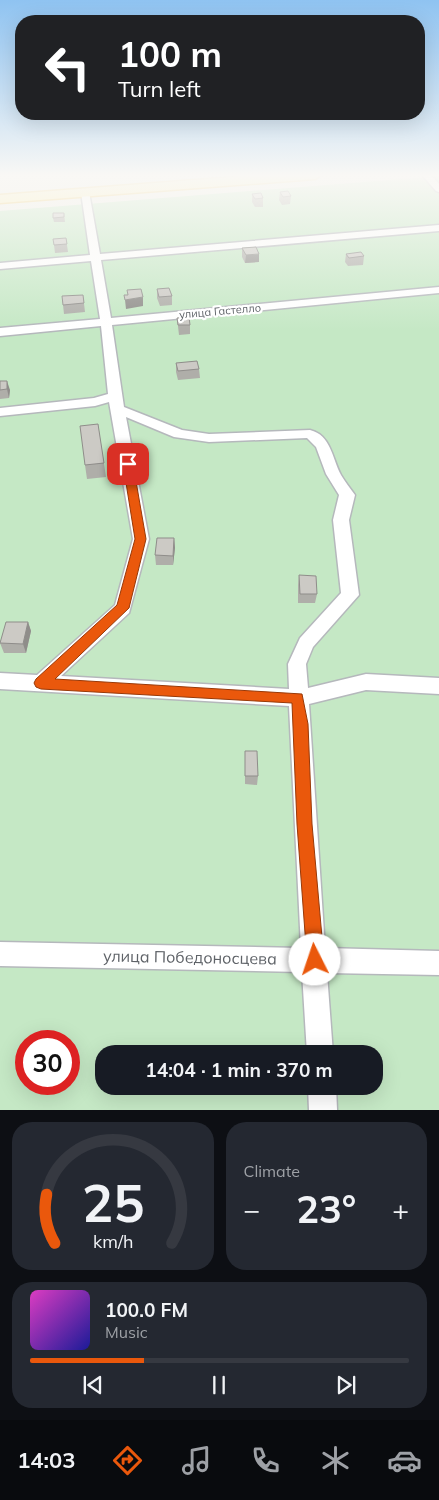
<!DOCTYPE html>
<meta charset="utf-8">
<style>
:root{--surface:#171b24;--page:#242831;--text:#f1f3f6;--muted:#9ea1a6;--line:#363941;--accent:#ea580c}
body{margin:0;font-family:Mulish,sans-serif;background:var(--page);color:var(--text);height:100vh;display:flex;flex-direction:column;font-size:19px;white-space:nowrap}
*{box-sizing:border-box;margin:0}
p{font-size:16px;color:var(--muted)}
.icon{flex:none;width:28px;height:28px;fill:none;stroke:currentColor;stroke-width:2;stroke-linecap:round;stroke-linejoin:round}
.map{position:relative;height:1110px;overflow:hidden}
.side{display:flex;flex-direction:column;gap:12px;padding:12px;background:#0d0f14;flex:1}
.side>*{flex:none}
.top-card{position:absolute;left:15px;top:15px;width:410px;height:105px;border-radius:20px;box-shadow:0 5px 20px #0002;background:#202124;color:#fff;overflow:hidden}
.speed{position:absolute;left:15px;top:1030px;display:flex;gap:10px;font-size:25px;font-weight:700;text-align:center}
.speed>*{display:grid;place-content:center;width:65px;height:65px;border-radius:50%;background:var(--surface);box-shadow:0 5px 20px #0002;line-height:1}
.speed .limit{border:8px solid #d22;background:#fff;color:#111}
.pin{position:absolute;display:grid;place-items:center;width:42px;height:42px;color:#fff;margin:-21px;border-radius:10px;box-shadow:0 2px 8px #0006}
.me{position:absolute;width:55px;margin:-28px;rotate:356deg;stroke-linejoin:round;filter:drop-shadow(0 0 4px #0008)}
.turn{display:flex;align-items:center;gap:18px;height:105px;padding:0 20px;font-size:22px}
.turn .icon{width:65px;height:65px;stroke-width:2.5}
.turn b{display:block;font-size:35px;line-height:42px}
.big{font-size:38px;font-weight:700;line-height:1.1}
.side .tile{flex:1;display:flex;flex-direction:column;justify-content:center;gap:8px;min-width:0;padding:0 18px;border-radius:20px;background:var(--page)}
.side .dial{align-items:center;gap:0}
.dial svg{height:130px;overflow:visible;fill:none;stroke:var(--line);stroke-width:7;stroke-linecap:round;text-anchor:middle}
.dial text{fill:var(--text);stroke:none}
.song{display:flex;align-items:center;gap:15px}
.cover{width:60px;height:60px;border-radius:8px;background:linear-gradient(135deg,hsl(310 70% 55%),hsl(240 70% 35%))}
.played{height:5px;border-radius:2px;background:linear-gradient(90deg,var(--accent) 30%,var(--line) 30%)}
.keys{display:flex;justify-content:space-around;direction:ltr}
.heat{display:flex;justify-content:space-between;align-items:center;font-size:28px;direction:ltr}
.side .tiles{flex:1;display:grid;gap:12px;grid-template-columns:1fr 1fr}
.tile:last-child{grid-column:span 2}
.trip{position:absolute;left:95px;top:1045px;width:288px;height:50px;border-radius:20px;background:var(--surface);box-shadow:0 5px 20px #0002;font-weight:700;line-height:50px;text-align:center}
.tabs{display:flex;height:80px;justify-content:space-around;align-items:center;background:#090b0e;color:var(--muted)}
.tabs .icon{width:35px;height:35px}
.tabs .selected{color:var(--accent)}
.tabs b{font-size:22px;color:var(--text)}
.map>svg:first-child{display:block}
.green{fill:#c5e8c5;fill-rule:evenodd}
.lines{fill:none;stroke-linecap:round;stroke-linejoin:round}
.minor-casing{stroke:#b5b8bc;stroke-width:3}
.primary-casing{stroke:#f2c960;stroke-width:3}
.minor{fill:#fff;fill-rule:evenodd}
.primary{fill:#fff2af;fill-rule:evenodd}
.wall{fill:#afaea9}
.shaded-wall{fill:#8f8d8a}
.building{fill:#cccac5;stroke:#8f8d8a}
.route{fill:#ea580c;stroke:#983908}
.labels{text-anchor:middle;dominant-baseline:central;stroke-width:4.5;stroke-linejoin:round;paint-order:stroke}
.far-street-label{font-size:11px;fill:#5f6368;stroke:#fff}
.near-street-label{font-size:16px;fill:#5f6368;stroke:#fff}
</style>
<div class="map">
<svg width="439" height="1110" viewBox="0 0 439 1110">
<rect width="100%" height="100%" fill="#f1efe8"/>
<path class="green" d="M 439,176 L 439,1110 L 0,1110 L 0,211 ZM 26,1041 L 69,1041 L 69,1084 L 26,1084 ZM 104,1054 L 374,1054 L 374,1086 L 104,1086 Z"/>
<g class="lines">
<defs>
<path id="minor" d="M 422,175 L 431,175 L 439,184 L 439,192 L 436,191 Z
M 85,189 L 89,192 L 100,254 L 439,225 L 439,231 L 101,260 L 111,318 L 439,287 L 439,293 L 112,325 L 124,407 L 182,430 L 209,434 L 310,430 C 331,435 332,458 341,475 C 345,482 350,488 355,495 L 349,520 L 359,595 L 313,647 L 306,664 L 308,688 L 366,674 L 439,678 L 439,694 L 366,690 L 309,704 L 325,948 L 439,951 L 439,975 L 327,973 L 333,1054 L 307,1054 L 302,972 L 0,966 L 0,942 L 301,948 L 289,706 L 0,689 L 0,673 L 37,675 L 115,605 L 133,539 L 109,402 L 95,406 L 0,416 L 0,408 L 94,398 L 108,394 L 101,326 L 0,336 L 0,328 L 100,319 L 91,261 L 0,269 L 0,263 L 90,255 L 81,192 ZM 126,417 L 174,437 L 209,442 L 307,438 L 316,447 L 326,474 L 339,495 L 333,520 L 341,593 L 300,638 L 288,664 L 289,689 L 61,676 L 129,613 L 149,539 Z
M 308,1086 L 336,1086 L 337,1110 L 309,1110 Z"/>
<path id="primary" d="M 258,175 L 321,175 L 315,179 L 0,203 L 0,195 Z"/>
</defs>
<use href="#minor" class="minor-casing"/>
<use href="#primary" class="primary-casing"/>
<use href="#minor" class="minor"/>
<use href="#primary" class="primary"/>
</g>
<path class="wall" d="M 280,192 L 291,196 L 290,204 L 282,205 L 279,200 Z
M 252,194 L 263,198 L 263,207 L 255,207 L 252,202 Z
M 64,213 L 65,222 L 54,222 L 53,218 Z
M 66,238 L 68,252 L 55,253 L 54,245 Z
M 242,248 L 259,262 L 245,263 L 242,257 Z
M 346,254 L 364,256 L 363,265 L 348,266 L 345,262 Z
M 157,289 L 172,296 L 172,305 L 160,306 L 157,298 Z
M 83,295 L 85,312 L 64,314 L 63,305 Z
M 177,318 L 190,325 L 190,334 L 179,335 Z
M 176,363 L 199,369 L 200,378 L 178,380 L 176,372 Z
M 0,381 L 10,390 L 9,398 L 0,399 Z
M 98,424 L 106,477 L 87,479 L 85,465 Z
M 174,538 L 175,548 L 173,565 L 156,565 L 155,555 Z
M 299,575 L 317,594 L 315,603 L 298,603 L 298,585 Z
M 28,622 L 31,631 L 26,653 L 4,653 L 0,643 Z
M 245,751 L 258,776 L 257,785 L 245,784 Z"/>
<path class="shaded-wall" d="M 259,254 L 259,262 L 245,263 L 246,255 Z
M 143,297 L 143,306 L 126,309 L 125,300 Z
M 7,381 L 10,390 L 9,398 L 7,389 Z
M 174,538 L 175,548 L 173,565 L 173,556 Z
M 28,622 L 31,631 L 26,653 L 23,644 Z"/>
<path class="building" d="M 288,191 L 291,196 L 283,197 L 280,192 Z
M 261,193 L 263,198 L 255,199 L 252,194 Z
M 53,213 L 64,213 L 64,217 L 53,218 Z
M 66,238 L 67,244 L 54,245 L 53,239 Z
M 256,247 L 259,254 L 246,255 L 242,248 Z
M 361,252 L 364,256 L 349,258 L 346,254 Z
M 169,288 L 172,296 L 159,297 L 157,289 Z
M 141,289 L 143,297 L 125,300 L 124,295 L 128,295 L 127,290 Z
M 83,295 L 84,303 L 63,305 L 62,296 Z
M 189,317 L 190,325 L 178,325 L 177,318 Z
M 197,361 L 199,369 L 178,371 L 176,363 Z
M 0,381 L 7,381 L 7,389 L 0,390 Z
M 98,424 L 104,463 L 85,465 L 80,426 Z
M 157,538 L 174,538 L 173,556 L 155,555 Z
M 299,575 L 316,576 L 317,594 L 300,594 Z
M 6,622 L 28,622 L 23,644 L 0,643 Z
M 245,751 L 257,751 L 258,776 L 245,776 Z"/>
<linearGradient id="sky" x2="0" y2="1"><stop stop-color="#8fc3f1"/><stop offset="0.53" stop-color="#f9f8f5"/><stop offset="1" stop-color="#f9f8f5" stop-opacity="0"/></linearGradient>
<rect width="439" height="331" fill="url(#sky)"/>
<path class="route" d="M 128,461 L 133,464 L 146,539 L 129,608 L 55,679 L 302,694 L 308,724 L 312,824 L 324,960 L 321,966 L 315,968 L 309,966 L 307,960 L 297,824 L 292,703 L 41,689 L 36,687 L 34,683 L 36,679 L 117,605 L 135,539 L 123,464 Z"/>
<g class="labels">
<g class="far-street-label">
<text transform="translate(220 311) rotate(-5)">улица Гастелло</text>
</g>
<g class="near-street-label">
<text transform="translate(190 957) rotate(1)">улица Победоносцева</text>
</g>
</g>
</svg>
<div class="speed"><div class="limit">30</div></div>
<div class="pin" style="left:128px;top:464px;background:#d93025"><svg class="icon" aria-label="arrive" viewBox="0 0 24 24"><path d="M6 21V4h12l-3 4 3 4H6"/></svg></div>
<svg class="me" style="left:315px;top:960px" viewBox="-20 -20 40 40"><circle r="19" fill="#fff"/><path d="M0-13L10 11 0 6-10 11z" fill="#ea580c"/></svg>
<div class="trip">14:04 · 1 min · 370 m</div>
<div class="top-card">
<div class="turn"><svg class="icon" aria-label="left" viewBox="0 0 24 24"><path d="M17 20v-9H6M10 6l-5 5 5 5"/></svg><div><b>100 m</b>Turn left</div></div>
</div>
</div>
<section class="side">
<div class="tiles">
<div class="tile dial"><svg viewBox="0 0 100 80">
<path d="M14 69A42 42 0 1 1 86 69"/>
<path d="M14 69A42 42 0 0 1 9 39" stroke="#ea580c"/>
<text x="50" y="56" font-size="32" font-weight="700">25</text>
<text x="50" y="72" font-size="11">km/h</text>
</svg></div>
<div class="tile"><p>Climate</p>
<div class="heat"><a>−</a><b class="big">23°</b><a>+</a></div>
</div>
<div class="tile">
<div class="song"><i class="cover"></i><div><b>100.0 FM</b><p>Music</p></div></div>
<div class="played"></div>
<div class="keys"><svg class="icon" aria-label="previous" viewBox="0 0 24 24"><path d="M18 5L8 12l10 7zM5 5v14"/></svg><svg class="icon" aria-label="pause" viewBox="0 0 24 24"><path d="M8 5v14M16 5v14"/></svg><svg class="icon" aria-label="next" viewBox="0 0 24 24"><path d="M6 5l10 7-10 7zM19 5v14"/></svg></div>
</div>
</div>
</section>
<nav class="tabs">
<b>14:03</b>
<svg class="icon selected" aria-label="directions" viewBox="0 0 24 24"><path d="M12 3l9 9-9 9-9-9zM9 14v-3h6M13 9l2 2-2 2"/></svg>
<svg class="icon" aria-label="music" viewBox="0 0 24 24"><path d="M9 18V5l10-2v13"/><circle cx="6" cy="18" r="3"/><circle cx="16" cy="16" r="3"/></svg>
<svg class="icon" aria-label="phone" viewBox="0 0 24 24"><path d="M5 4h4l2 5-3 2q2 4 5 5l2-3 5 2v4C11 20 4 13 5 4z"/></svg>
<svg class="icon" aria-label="climate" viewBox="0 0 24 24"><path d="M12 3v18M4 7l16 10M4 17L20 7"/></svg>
<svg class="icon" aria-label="car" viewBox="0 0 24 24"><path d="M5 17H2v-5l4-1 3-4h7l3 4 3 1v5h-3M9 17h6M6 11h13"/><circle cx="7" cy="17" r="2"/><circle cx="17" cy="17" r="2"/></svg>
</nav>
